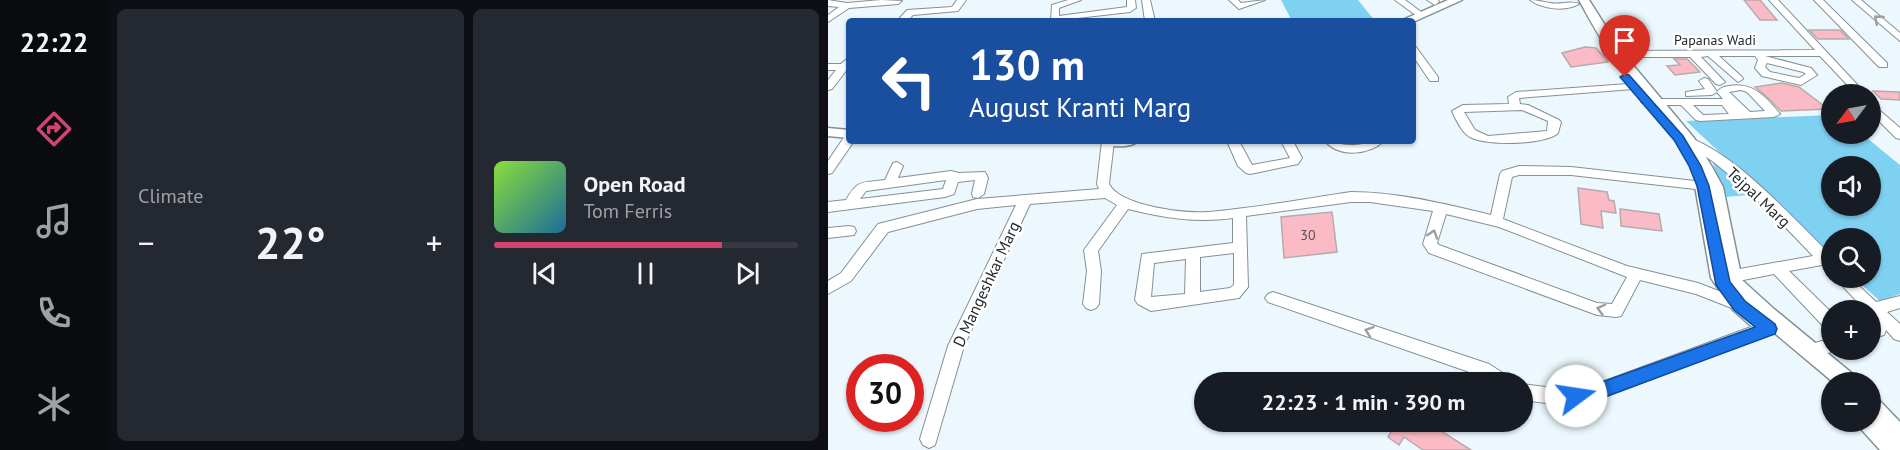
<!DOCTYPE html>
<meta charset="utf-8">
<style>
:root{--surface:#171b24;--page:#242831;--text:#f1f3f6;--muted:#9ea1a6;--line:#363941;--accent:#d2446f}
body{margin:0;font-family:"PT Sans",sans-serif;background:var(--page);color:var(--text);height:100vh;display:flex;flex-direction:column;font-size:22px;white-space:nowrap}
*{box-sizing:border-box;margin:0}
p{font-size:20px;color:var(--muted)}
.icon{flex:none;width:33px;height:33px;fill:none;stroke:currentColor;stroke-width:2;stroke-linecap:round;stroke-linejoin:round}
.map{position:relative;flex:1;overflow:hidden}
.details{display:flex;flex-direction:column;gap:9px;padding:9px;background:#0d0f14;width:720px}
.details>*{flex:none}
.top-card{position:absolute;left:18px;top:18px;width:570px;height:126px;border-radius:6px;box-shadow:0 2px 4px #0004;background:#1a4fa0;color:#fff;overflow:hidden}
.needle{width:39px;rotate:238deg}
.controls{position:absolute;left:993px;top:84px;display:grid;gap:12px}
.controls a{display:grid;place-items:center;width:60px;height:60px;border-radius:50%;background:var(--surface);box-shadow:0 2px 4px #0004;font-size:30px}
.speed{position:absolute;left:18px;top:354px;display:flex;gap:12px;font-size:30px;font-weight:700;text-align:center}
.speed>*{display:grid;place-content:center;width:78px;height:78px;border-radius:50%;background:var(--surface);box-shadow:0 2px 4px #0004;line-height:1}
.speed .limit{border:9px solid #d22;background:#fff;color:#111}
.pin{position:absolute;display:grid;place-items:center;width:51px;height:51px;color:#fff;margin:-62px -26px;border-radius:50% 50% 50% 0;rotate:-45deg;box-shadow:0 0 6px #0007}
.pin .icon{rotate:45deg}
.me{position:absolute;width:66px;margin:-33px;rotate:76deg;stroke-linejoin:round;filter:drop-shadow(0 0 4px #0008)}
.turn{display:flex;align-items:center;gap:21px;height:126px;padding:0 24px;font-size:27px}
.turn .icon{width:78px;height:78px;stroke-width:2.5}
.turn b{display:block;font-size:42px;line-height:51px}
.big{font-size:45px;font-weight:600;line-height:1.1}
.details .tile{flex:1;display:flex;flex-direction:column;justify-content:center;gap:9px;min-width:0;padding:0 21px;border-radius:9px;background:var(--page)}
.song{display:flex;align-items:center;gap:18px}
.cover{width:72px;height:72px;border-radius:9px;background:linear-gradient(135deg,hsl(90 70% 55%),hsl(200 70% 35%))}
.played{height:6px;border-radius:3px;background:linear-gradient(90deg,var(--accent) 75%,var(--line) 75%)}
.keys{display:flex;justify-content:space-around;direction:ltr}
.heat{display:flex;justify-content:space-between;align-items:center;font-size:33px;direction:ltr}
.details .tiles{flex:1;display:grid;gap:9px;grid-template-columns:repeat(2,1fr)}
.trip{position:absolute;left:366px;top:372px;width:339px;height:60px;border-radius:30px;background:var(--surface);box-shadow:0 2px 4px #0004;font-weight:600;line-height:60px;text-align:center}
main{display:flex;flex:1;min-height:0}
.tabs{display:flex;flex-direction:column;width:108px;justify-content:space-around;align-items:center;background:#090b0e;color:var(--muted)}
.tabs .icon{width:42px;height:42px}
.tabs .active{color:var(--accent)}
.tabs b{font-size:27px;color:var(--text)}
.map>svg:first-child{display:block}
.green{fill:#7fd1f2;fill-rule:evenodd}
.building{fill:#fabbc7;stroke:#b8a9ab;stroke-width:1.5}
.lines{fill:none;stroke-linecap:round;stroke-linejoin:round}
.minor-casing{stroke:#839197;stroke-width:2}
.major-casing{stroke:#839197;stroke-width:3}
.minor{fill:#fff;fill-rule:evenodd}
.major{fill:#fff;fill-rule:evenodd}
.oneway{stroke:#9c9fa0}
.route{fill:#1a73e8;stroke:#114b97;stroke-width:1.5}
.labels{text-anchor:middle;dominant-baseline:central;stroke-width:5;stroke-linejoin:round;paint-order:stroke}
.far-street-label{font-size:14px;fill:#242a2c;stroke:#fff}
.number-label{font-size:14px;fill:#5a4e53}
.street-label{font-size:16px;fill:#242a2c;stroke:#fff}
</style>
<main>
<nav class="tabs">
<b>22:22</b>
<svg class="icon active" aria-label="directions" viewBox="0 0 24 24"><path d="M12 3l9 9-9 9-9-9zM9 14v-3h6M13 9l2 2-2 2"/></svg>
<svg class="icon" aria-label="music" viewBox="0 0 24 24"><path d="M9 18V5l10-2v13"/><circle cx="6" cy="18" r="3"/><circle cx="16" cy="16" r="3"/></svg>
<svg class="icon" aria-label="phone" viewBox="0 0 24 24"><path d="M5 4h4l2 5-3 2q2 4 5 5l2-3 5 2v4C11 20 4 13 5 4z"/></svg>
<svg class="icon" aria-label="climate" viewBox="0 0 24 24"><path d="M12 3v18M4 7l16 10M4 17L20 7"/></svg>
</nav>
<section class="details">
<div class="tiles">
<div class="tile"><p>Climate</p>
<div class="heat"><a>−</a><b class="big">22°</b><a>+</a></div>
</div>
<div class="tile">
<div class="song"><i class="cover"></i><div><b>Open Road</b><p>Tom Ferris</p></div></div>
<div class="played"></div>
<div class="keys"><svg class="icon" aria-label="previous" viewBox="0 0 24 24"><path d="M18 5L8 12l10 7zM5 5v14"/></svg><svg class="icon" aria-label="pause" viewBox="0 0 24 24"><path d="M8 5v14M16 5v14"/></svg><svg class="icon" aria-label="next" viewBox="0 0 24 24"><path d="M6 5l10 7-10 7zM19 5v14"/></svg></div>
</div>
</div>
</section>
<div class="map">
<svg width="1072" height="450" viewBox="0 0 1072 450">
<rect width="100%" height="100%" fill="#ecf8fd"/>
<path class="green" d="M 453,0 L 530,0 L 547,21 L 464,21 Z
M 1003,115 L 1004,134 L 1034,134 L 1072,165 L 1072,294 L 1052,301 L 1026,278 L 1042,278 L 1042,238 L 1004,238 L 1003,256 L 858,121 ZM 1004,166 L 1042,166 L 1042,206 L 1004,206 Z
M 883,157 L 921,195 L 896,197 Z"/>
<path class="building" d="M 916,0 L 932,0 L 949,20 L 932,20 Z
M 981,30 L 1012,30 L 1021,39 L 990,39 Z
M 757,47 L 768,48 L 780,62 L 743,67 L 734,53 Z
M 846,59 L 859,59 L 872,72 L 847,75 L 839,66 L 852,65 Z
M 954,83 L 971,87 L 1000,109 L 953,111 L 937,95 L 927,87 Z
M 1045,91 L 1072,92 L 1072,100 L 1053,99 Z
M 750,188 L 779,192 L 781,200 L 786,201 L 788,213 L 773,211 L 775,228 L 753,224 Z
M 792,209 L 831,214 L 834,231 L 793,226 Z
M 504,212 L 509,252 L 456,258 L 453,217 Z
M 561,422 L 599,422 L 643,450 L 595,450 L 576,437 L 571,445 L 560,437 L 563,432 L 557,428 Z"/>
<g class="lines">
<defs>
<path id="minor" d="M 0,0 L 19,3 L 53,0 L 74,1 L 70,4 L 21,8 L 0,22 L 0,15 L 11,7 L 0,6 Z
M 129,0 L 138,0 L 130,11 L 85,15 L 79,21 L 69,21 L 79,10 L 124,7 Z
M 240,0 L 253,0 L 231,8 L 231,16 L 299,7 L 299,0 L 307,0 L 308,8 L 302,12 L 223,21 L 224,5 Z
M 314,0 L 322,0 L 327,21 L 317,21 Z
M 401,0 L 410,0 L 413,3 L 437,0 L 411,9 Z
M 567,0 L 577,0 L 596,14 L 589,16 Z
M 599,0 L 610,0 L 611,2 L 607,5 Z
M 702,0 C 709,0 715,2 722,3 C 732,5 743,0 751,4 C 738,12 714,9 702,0 Z
M 941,0 L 950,0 L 1038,94 L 1028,94 L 992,56 L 937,56 L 983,68 L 989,75 L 973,85 L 934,76 L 927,68 L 930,60 L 927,56 L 891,56 L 914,77 L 915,79 L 910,82 L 880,56 L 873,57 L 897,82 L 892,85 L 888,84 L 862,57 L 781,57 L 776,54 L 781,51 L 987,50 ZM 939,63 L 975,72 L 978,74 L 971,78 L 942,72 L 937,67 Z
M 986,0 L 995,0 L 1059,63 L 1059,67 L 1051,67 Z
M 1024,0 L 1033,0 L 1072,33 L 1072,41 Z
M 585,46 L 588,47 L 610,77 L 610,81 L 602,81 L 585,56 Z
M 21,57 L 21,67 L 4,89 L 0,90 L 0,80 L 8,70 L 0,70 L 0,64 L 13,64 Z
M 876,78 L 880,79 L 889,92 C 893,87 896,87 901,86 C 925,82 938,97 952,114 L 946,117 L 872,121 L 868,120 L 853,105 L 818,105 L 813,102 L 818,99 L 895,99 L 889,92 L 884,95 L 858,96 L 858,92 L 877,89 L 871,81 ZM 913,90 L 919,92 L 937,111 L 922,112 L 901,92 ZM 865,105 L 894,105 L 901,114 L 875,115 Z
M 814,83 L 819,86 L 818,88 L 691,98 L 692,104 L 700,105 L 731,120 L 733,122 L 730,133 C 719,145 652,147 639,135 C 633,130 627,118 624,111 L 635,105 L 681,104 L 680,97 L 688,92 ZM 694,110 L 720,121 L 719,131 L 660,136 L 647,130 L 636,112 Z
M 1042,102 L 1072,128 L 1072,139 L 1068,138 L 1042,112 Z
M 21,135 L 21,141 L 26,141 L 4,173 L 0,174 L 0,161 L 17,136 Z
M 853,135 C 905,149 965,219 1004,256 L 1004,271 L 994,265 L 961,271 L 1004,313 L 1004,330 L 998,329 L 946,274 L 895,284 L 890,282 L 888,278 L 890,274 L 895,272 L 985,256 C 954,223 922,191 887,163 C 876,154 855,147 847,139 L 849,136 Z
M 274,141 L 286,141 L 281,184 C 292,206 357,214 380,212 C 428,208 476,199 523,192 C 570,192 617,204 663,215 L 672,174 L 674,171 L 691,166 L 743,167 L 885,183 L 891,187 L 885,191 L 743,175 L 691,175 L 684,177 L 675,219 L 799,266 L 870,283 L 919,302 L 922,306 L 919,310 L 914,312 L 868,294 L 812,280 L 793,316 L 788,317 L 769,315 L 601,253 L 595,244 L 605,211 L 542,202 L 523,202 L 418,216 L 420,287 L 411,298 L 323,311 L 310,304 L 307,300 L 314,254 L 405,243 L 405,218 C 368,223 336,218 300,209 L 270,251 L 273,271 L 271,304 L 268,308 L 263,310 L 258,308 L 255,304 L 259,271 L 256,250 L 289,205 L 277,198 L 202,204 L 136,346 L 107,445 L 101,448 L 95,445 L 92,439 L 120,346 L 188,205 L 149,209 L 60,232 L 23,281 L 0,294 L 0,281 L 13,273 L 50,224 L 149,199 L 271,189 L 269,184 ZM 618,214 L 671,227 L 799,277 L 784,304 L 769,303 L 611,245 L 609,243 ZM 406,253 L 406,285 L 402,288 L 372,292 L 372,257 ZM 358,259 L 357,294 L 323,297 L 326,263 Z
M 399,141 L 411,141 L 424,165 L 462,158 L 453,141 L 465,141 L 474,158 L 470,164 L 422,174 L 418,173 L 410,166 Z
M 497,141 C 506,141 513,145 521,145 C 532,146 543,141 556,141 C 541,155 511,158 497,141 Z
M 69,162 L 75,166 L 70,178 L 123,171 L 131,173 L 157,172 L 160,178 L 156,194 L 150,198 L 145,197 L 144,194 L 147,180 L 130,182 L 126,194 L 117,197 L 0,212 L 0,202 L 18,200 C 30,179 34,183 57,180 L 65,163 ZM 118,180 L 115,189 L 32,199 L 38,191 Z
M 21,226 L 26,227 L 28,231 L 26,235 L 0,238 L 0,228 Z
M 1007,278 L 1023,278 L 1048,302 L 1072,296 L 1072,308 L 1059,312 L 1072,324 L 1072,341 L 1066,339 L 1058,330 L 1056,335 L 1042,339 L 1042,325 L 1051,324 L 1042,315 L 1042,310 L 1037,310 Z
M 445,292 L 661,364 L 681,377 L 683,382 L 662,382 L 650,375 L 440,302 L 437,298 L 440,294 Z
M 950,317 L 956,319 L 958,324 L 956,329 L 774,398 L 734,405 L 694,400 L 694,384 L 734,389 L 774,382 Z
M 1004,338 L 1004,350 L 1010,350 L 983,358 L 977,356 L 975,351 L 977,346 Z"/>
<path id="major" d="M 620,0 L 634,0 L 585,22 L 572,21 Z
M 751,0 L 761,0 L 794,52 L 866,138 L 884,167 L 895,187 L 914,280 L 946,309 L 1026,375 L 1029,382 L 1005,382 L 937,325 L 930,328 L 923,326 L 905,310 L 883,278 L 867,186 L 870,182 L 876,181 C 854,135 817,99 787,59 C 773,41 762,20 751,0 Z
M 0,128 L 21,130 L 21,138 L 0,136 Z
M 274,141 L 310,141 C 302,148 282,148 274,141 Z
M 1042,396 L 1050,399 L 1072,422 L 1072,450 L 1052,450 L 1033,429 L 1030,422 L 1042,422 Z"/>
</defs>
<use href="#minor" class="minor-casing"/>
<use href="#major" class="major-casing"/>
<use href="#minor" class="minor"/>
<use href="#major" class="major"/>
</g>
<defs><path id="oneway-chevron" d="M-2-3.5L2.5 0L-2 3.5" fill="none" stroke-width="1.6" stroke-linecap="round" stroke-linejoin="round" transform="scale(1.5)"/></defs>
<g class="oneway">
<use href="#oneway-chevron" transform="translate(1050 19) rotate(-139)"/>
<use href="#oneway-chevron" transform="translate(605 234) rotate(-72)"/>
<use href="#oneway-chevron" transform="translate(773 309) rotate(-165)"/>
<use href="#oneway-chevron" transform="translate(541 331) rotate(-161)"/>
</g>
<path class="route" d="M 797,74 L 801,75 L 855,136 L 873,166 L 881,186 L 902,282 L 917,301 L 947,324 L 949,329 L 947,334 L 774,398 L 748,405 L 741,402 L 739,396 L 741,391 L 774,382 L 927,327 L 906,310 L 888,285 L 869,186 L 861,166 L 846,140 L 792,77 Z"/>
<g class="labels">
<g class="far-street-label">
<text x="887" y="40">Papanas Wadi</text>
</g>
<g class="number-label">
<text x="480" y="235">30</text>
</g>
<g class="street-label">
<text transform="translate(931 197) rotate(43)">Tejpal Marg</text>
<text transform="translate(158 284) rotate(-65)">D Mangeshkar Marg</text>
</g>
</g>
</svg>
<div class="controls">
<a><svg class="needle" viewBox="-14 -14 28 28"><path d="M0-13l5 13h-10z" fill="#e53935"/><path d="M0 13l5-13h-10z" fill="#9ea1a6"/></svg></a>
<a><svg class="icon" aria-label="sound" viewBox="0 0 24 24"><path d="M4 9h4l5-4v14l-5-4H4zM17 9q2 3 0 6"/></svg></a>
<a><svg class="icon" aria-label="search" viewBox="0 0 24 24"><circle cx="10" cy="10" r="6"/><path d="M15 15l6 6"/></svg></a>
<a>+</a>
<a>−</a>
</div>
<div class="speed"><div class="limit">30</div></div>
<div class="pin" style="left:797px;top:77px;background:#d93025"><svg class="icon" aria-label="arrive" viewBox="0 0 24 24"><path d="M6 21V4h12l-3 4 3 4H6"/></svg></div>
<svg class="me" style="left:748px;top:396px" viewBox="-20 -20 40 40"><circle r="19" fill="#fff"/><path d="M0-13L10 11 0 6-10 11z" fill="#1a73e8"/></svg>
<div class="trip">22:23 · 1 min · 390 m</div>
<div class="top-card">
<div class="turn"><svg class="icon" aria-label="left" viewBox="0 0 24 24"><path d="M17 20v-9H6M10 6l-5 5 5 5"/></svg><div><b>130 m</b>August Kranti Marg</div></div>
</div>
</div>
</main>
